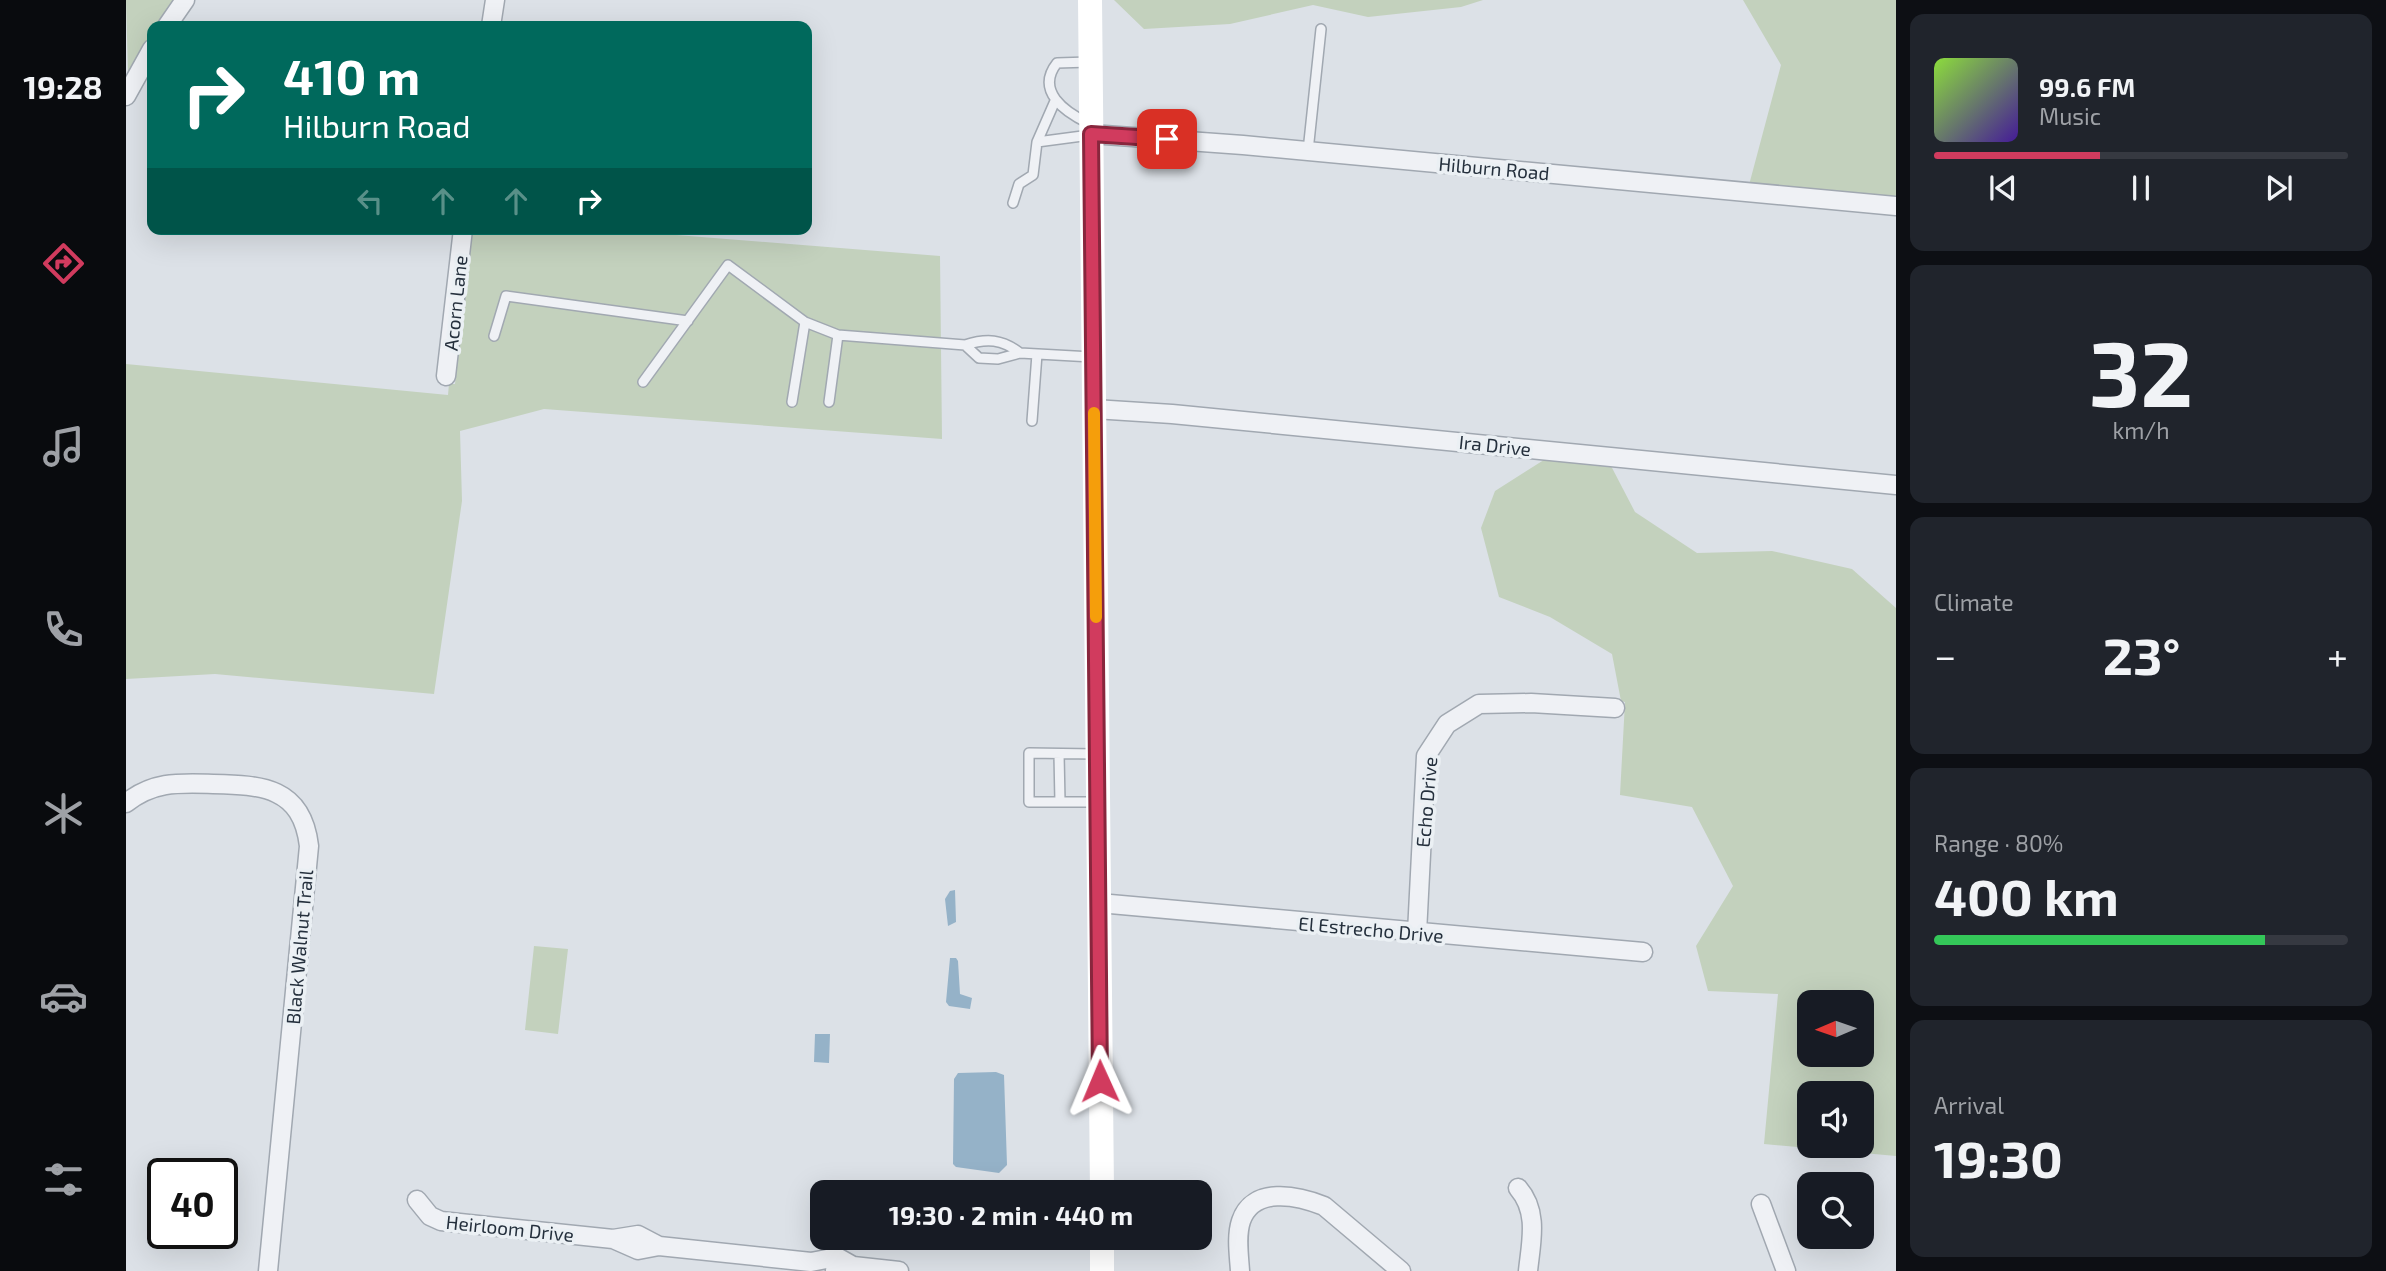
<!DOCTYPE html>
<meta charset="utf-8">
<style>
:root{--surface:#171b24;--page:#20242c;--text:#f1f3f6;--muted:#9ea1a6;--line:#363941;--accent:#d13b5e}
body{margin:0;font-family:"Exo 2",sans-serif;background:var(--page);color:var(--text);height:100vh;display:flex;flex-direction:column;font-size:26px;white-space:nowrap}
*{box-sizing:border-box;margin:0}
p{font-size:23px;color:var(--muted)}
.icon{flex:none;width:38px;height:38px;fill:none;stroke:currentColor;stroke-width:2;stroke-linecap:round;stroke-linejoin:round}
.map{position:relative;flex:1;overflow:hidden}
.sheet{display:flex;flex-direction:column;gap:14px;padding:14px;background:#0d0f14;width:490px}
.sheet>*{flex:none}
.hud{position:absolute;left:21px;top:21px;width:665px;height:214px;border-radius:14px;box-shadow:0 7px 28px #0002;background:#00695c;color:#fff;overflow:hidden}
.needle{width:46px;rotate:268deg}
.fabs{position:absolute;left:1671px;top:990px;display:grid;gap:14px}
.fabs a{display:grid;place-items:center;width:77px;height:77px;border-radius:14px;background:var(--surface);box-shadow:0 7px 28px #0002;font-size:35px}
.speed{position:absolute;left:21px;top:1158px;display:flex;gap:14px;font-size:35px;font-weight:700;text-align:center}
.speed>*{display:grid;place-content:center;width:91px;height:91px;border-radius:50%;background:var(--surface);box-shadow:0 7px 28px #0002;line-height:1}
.speed .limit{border:4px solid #111;border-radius:10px;background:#fff;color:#111}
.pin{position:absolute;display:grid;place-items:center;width:60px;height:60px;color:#fff;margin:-30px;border-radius:14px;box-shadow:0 4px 10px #0006}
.me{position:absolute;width:77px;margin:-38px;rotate:359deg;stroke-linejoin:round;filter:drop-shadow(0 0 5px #0008)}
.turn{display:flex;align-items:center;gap:24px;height:147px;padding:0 21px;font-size:32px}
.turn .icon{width:91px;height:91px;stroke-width:2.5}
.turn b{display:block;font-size:49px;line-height:60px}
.lanes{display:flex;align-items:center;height:66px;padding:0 21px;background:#0003;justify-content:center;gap:35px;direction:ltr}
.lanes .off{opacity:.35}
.big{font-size:52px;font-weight:700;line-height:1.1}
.sheet .tile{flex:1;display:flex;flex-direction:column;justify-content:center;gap:10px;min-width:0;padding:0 24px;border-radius:14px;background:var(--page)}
.sheet .dial{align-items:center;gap:0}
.dial b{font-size:91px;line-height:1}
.song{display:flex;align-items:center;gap:21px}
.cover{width:84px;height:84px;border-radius:10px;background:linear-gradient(135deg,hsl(90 70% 55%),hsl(260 70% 35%))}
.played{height:7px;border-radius:4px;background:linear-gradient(90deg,var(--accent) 40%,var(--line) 40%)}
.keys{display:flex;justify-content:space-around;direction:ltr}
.heat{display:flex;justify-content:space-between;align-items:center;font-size:38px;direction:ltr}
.charge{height:10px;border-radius:5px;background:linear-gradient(90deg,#34c759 80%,var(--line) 0)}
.trip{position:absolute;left:684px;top:1180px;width:402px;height:70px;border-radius:14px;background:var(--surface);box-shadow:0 7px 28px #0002;font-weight:700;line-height:70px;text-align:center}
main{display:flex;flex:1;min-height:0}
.tabs{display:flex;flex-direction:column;width:126px;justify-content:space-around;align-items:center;background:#090b0e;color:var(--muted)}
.tabs .icon{width:49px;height:49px}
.tabs .on{color:var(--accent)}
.tabs b{font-size:32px;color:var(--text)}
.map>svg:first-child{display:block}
.green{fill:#c3d1bd;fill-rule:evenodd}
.water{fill:#95b2c8}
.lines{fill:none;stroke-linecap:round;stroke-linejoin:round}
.lane-casing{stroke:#a1a8b1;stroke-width:12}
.street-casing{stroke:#a1a8b1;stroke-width:21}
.lane{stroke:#eff1f5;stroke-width:9}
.street{stroke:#eff1f5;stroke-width:18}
.secondary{stroke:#fff;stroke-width:24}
.route-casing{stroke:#88263d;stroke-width:18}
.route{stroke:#d13b5e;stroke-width:12}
.slow{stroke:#f59e0b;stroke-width:12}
.labels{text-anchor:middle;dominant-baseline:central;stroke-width:7;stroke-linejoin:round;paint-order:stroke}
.street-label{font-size:19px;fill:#25303d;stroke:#ebf0f4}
</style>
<main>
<nav class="tabs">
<b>19:28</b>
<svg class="icon on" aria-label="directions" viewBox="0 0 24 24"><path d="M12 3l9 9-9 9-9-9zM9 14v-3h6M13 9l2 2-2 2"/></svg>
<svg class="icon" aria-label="music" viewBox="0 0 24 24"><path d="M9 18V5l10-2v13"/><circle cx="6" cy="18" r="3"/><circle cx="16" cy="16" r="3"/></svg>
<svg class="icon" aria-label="phone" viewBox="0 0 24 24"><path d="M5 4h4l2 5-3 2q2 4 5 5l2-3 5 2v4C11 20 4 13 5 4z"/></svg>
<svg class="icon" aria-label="climate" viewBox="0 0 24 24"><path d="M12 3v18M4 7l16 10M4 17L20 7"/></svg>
<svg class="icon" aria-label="car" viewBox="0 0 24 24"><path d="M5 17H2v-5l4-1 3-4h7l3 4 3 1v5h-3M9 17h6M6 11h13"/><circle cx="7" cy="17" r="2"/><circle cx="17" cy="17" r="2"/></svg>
<svg class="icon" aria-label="filters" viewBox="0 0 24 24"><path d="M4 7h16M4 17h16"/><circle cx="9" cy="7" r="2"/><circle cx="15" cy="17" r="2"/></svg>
</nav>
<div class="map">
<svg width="1770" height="1271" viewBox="0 0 1770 1271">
<rect width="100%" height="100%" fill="#dce1e7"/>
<path class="green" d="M 0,0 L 48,0 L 31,26 L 26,26 L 26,33 L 2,75 Z
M 988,0 L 1357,0 L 1335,7 L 1242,17 L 1187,5 L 1104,24 L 1018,29 Z
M 1617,0 L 1770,0 L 1770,199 L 1623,185 L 1655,65 Z
M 346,229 L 475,229 L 814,256 L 816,439 L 418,409 L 334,431 L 336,501 L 308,694 L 89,674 L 0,679 L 0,364 L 322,395 L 323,384 L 329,384 Z
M 1421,458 L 1484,464 L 1509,512 L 1571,553 L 1646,551 L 1726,569 L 1770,608 L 1770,1156 L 1638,1144 L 1652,994 L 1582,991 L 1570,946 L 1607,886 L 1566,807 L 1494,795 L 1499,702 L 1495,701 L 1486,654 L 1424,617 L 1373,597 L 1355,528 L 1369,491 ZM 1684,1003 L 1736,1003 L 1736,1055 L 1684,1055 ZM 1684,1094 L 1736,1094 L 1736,1146 L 1684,1146 Z
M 408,946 L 442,949 L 432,1034 L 399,1030 Z"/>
<path class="water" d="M 829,890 L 830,922 L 822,926 L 819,899 L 824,891 Z
M 824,958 L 830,958 L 832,961 L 834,994 L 846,998 L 844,1009 L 823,1006 L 820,1002 Z
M 689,1034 L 704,1034 L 703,1063 L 688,1062 Z
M 870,1072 L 878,1075 L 881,1165 L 873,1173 L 830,1167 L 827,1164 L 828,1079 L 832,1073 Z"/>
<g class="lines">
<defs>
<path id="lane" d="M 962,123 C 939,112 909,91 931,63 L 963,62
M 911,142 L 929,101
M 1182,151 L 1195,29
M 887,203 L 893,184 L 907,175 L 911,142 L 964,135
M 368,336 L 380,296 L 562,321
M 839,345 L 853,358 L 872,359 L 894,353 L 966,357
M 517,382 L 602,265 L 679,322 L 712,335 L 839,345 C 861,338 876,339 894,353
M 666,402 L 679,322
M 703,402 L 712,335
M 906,421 L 911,354
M 933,754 L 934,802
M 969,754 L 903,753 L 903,802 L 970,802"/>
<path id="street" d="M 41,26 L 59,0
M 365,26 L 369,0
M 0,96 L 26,49
M 965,134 L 1117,145 L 1770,206
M 320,376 L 337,229
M 968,409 L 1046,414 L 1770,485
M 0,803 C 28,781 53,783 87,784 C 136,785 176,787 183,846 L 142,1271
M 973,903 L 1517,952
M 1291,933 L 1300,756 L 1321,724 L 1353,704 L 1405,703 L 1489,708
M 1392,1188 C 1413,1212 1405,1242 1402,1271
M 291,1200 L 304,1216 L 315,1221 L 487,1239 L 512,1235 L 533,1246
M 1635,1204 L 1660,1271
M 487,1239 L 512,1250 L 533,1246 L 685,1262 L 711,1257 L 727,1266
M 709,1271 L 727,1266 L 773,1271
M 1114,1271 C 1113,1255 1110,1236 1115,1221 C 1127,1186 1171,1195 1198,1206 L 1275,1271"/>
</defs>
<use href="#lane" class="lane-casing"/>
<use href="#street" class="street-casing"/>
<use href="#lane" class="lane"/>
<use href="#street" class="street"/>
<path class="secondary" d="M 964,0 L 976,1192
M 976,1237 L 976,1271"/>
</g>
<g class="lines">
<defs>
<path id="route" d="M 974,1081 L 965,134 L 1041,139"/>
</defs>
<use href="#route" class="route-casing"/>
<use href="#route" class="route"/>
<path class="slow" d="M 968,413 L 970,617"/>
</g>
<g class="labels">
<g class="street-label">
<text transform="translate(1368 168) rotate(5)">Hilburn Road</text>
<text transform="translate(329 303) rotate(-84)">Acorn Lane</text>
<text transform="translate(1369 445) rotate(6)">Ira Drive</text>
<text transform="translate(1300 802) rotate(-85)">Echo Drive</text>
<text transform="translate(1245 929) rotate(5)">El Estrecho Drive</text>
<text transform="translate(173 947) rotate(-85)">Black Walnut Trail</text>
<text transform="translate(384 1228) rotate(6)">Heirloom Drive</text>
</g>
</g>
</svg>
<div class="fabs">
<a><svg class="needle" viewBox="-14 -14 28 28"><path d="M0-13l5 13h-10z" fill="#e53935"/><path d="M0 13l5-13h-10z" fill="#9ea1a6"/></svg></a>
<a><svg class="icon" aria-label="sound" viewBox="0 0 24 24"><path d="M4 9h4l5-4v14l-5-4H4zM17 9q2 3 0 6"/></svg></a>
<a><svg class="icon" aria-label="search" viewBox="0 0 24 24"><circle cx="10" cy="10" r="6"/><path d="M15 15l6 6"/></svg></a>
</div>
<div class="speed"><div class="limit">40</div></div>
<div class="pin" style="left:1041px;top:139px;background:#d93025"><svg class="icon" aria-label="arrive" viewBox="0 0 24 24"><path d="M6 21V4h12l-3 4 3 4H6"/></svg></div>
<svg class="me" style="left:974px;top:1081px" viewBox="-20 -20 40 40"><path d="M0-17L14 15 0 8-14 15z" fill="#d13b5e" stroke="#fff" stroke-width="4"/></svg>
<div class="trip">19:30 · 2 min · 440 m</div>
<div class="hud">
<div class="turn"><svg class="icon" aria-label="right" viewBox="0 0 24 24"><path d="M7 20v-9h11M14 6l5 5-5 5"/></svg><div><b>410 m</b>Hilburn Road</div></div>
<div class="lanes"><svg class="icon off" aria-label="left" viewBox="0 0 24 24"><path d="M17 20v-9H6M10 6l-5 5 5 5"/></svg><svg class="icon off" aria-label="ahead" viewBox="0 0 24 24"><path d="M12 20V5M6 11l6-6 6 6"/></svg><svg class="icon off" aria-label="ahead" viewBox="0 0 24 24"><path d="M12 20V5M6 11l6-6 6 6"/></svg><svg class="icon" aria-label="right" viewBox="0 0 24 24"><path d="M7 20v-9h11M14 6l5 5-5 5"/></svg></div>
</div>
</div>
<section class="sheet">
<div class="tile">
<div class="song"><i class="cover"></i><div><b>99.6 FM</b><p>Music</p></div></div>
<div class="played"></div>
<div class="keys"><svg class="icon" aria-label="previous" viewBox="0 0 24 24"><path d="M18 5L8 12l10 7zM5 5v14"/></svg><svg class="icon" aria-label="pause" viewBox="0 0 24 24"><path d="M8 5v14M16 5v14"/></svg><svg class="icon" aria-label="next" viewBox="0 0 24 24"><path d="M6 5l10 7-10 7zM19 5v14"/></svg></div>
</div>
<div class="tile dial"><b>32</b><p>km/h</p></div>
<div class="tile"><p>Climate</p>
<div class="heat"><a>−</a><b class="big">23°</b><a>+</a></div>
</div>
<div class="tile"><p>Range · 80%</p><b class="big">400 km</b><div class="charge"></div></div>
<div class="tile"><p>Arrival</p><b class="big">19:30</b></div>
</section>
</main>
